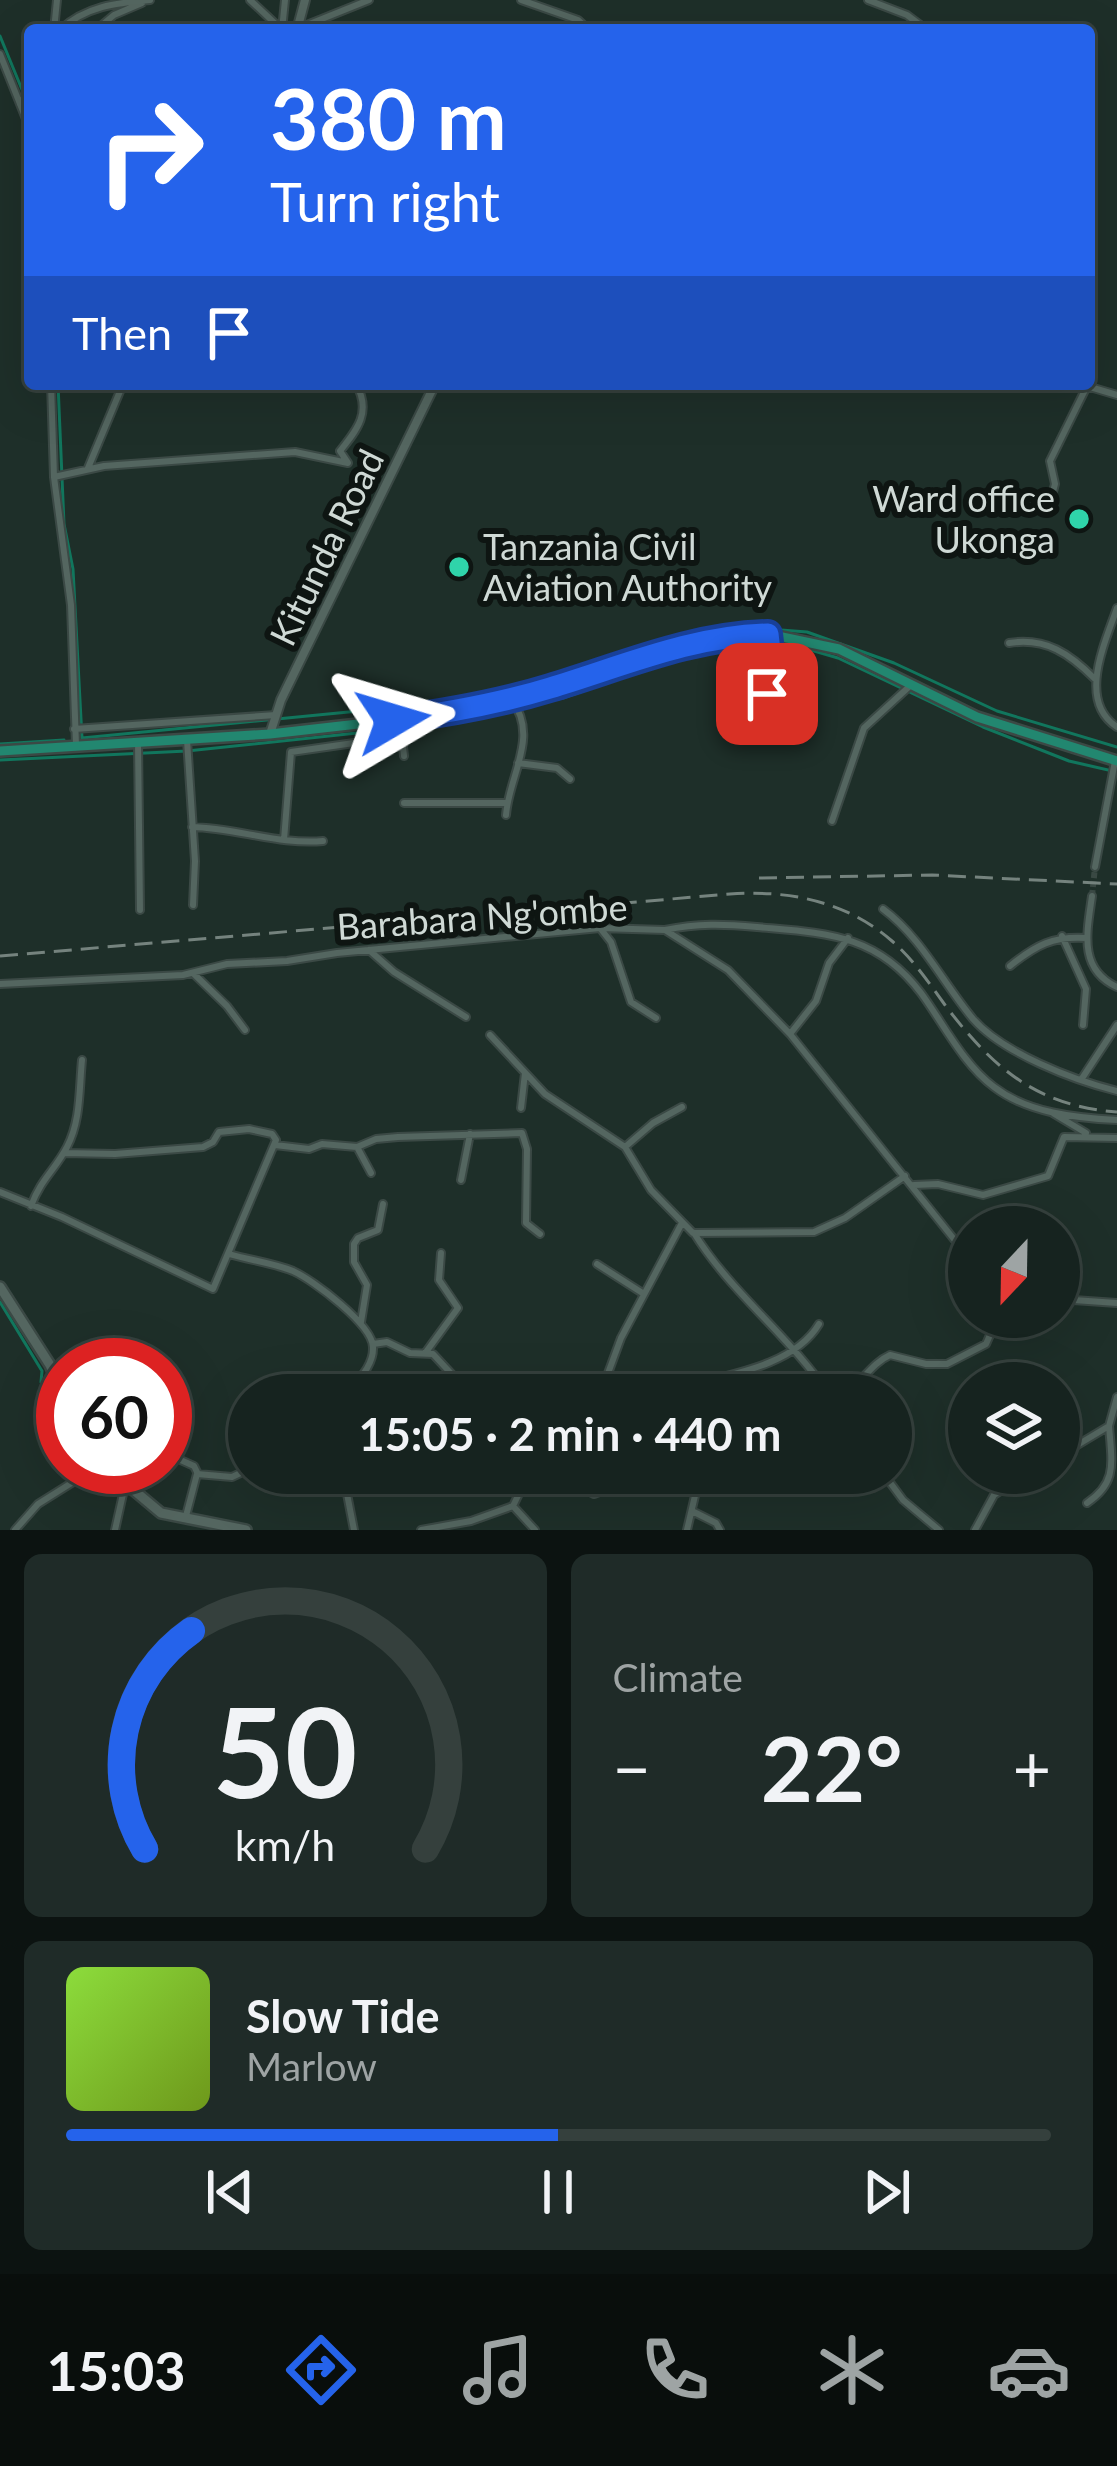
<!DOCTYPE html>
<meta charset="utf-8">
<style>
:root{--surface:#16231f;--page:#1f2b28;--text:#f1f3f6;--muted:#9ea4a4;--line:#35403d;--accent:#2563eb}
body{margin:0;font-family:Lato,sans-serif;background:var(--page);color:var(--text);height:100vh;display:flex;flex-direction:column;font-size:45px;white-space:nowrap}
*{box-sizing:border-box;margin:0}
p{font-size:39px;color:var(--muted)}
.icon{flex:none;width:66px;height:66px;fill:none;stroke:currentColor;stroke-width:2;stroke-linecap:round;stroke-linejoin:round}
.map{position:relative;height:1530px;overflow:hidden}
.side{display:flex;flex-direction:column;gap:24px;padding:24px;background:#0c1311;flex:1}
.side>*{flex:none}
.hud{position:absolute;left:24px;top:24px;width:1071px;height:366px;border-radius:12px;box-shadow:0 12px 48px #0002,0 0 0 3px var(--line);background:#2563eb;color:#fff;overflow:hidden}
.needle{width:78px;rotate:202deg}
.buttons{position:absolute;left:948px;top:1206px;display:grid;gap:24px}
.buttons a{display:grid;place-items:center;width:132px;height:132px;border-radius:50%;background:var(--surface);box-shadow:0 12px 48px #0002,0 0 0 3px var(--line);font-size:60px}
.speed{position:absolute;left:36px;top:1338px;display:flex;gap:24px;font-size:60px;font-weight:700;text-align:center}
.speed>*{display:grid;place-content:center;width:156px;height:156px;border-radius:50%;background:var(--surface);box-shadow:0 12px 48px #0002,0 0 0 3px var(--line);line-height:1}
.speed .limit{border:18px solid #d22;background:#fff;color:#111}
.pin{position:absolute;display:grid;place-items:center;width:102px;height:102px;color:#fff;margin:-51px;border-radius:24px;box-shadow:0 6px 18px #0006}
.me{position:absolute;width:132px;margin:-66px;rotate:83deg;stroke-linejoin:round;filter:drop-shadow(0 0 9px #0008)}
.turn{display:flex;align-items:center;gap:42px;height:252px;padding:0 48px;font-size:54px}
.turn .icon{width:156px;height:156px;stroke-width:2.5}
.turn b{display:block;font-size:84px;line-height:102px}
.then{display:flex;align-items:center;height:114px;padding:0 48px;background:#0003;gap:24px;font-size:45px}
.big{font-size:90px;font-weight:700;line-height:1.1}
.side .widget{flex:1;display:flex;flex-direction:column;justify-content:center;gap:18px;min-width:0;padding:0 42px;border-radius:18px;background:var(--page)}
.side .dial{align-items:center;gap:0}
.dial svg{height:312px;overflow:visible;fill:none;stroke:var(--line);stroke-width:7;stroke-linecap:round;text-anchor:middle}
.dial text{fill:var(--text);stroke:none}
.song{display:flex;align-items:center;gap:36px}
.cover{width:144px;height:144px;border-radius:18px;background:linear-gradient(135deg,hsl(90 70% 55%),hsl(80 70% 35%))}
.played{height:12px;border-radius:6px;background:linear-gradient(90deg,var(--accent) 50%,var(--line) 50%)}
.keys{display:flex;justify-content:space-around;direction:ltr}
.heat{display:flex;justify-content:space-between;align-items:center;font-size:66px;direction:ltr}
.side .tiles{flex:1;display:grid;gap:24px;grid-template-columns:1fr 1fr}
.widget:last-child{grid-column:span 2}
.trip{position:absolute;left:228px;top:1374px;width:684px;height:120px;border-radius:60px;background:var(--surface);box-shadow:0 12px 48px #0002,0 0 0 3px var(--line);font-weight:700;line-height:120px;text-align:center}
.menu{display:flex;height:192px;justify-content:space-around;align-items:center;background:#090e0c;color:var(--muted)}
.menu .icon{width:84px;height:84px}
.menu .selected{color:var(--accent)}
.menu b{font-size:54px;color:var(--text)}
.map>svg:first-child{display:block}
.lines{fill:none;stroke-linecap:round;stroke-linejoin:round}
.stream{stroke:#11765d;stroke-width:3}
.minor-tunnel{stroke:#394843;stroke-width:6;stroke-dasharray:6 3;stroke-linecap:butt}
.minor-casing{stroke:#3b4945;stroke-width:10}
.tertiary-casing{stroke:#3b4945;stroke-width:12}
.secondary-casing{stroke:#3b4945;stroke-width:14}
.primary-casing{stroke:#3b4945;stroke-width:14}
.minor{stroke:#546660;stroke-width:6}
.tertiary{stroke:#546660;stroke-width:8}
.secondary{stroke:#546660;stroke-width:9}
.primary{stroke:#228770;stroke-width:9}
.rail{stroke:#75837e;stroke-width:3;stroke-dasharray:18 9;stroke-linecap:butt}
.route-casing{stroke:#184099;stroke-width:30}
.route{stroke:#2563eb;stroke-width:21}
.poi-dot{fill:#2fd4aa;stroke:#0e1512;stroke-width:4.5}
.labels{text-anchor:middle;dominant-baseline:central;stroke-width:12;stroke-linejoin:round;paint-order:stroke}
.poi-label{font-size:36px;fill:#cfd9d5;stroke:#0e1512;text-anchor:end}
.street-label{font-size:36px;fill:#cfd9d5;stroke:#0e1512}
</style>
<div class="map">
<svg width="1117" height="1530" viewBox="0 0 1117 1530">
<rect width="100%" height="100%" fill="#1e2f29"/>
<g class="lines">
<path class="stream" d="M 0,36 L 30,109
M 58,384 L 64,524 L 73,569 L 82,738 L 430,704 L 492,695 L 691,633 L 768,629 L 807,632 L 894,663 L 997,711 L 1117,747
M 0,744 L 64,740
M 0,760 L 187,751 L 432,725 L 563,698 L 700,650 L 762,643 L 797,646 L 838,658 L 983,727 L 1069,761 L 1117,772
M 0,1302 L 42,1371 L 41,1382 L 63,1418"/>
<path class="minor-tunnel" d="M 1092,896 L 1095,867"/>
<defs>
<path id="minor" d="M 250,0 L 282,30
M 521,0 L 578,20 L 589,30
M 868,0 L 907,15 L 927,30
M 297,29 L 369,0
M 54,30 L 57,0
M 60,30 C 86,6 116,3 150,0
M 96,30 L 114,15 L 142,3
M 282,30 L 285,0
M 0,54 L 30,129
M 20,104 L 30,89
M 51,384 L 54,477 L 71,605 L 76,745
M 1080,384 L 1117,395
M 88,468 L 123,384
M 54,477 L 104,466 L 295,452 L 348,463 L 340,451 C 357,430 372,412 356,384
M 1050,503 L 1055,484 L 1050,461 L 1087,386
M 1117,608 C 1105,643 1077,701 1117,727
M 1009,643 C 1046,637 1070,654 1095,679
M 767,693 L 772,668 L 768,634
M 400,719 L 404,756
M 74,729 L 276,715
M 187,740 L 195,861 L 193,905
M 138,742 L 140,910
M 518,763 L 557,768 L 570,779
M 404,803 L 507,803
M 506,815 C 509,775 540,736 511,699
M 832,821 L 864,728 L 912,684
M 192,827 C 236,828 280,845 323,841
M 284,840 L 291,752 L 403,736
M 1095,867 L 1115,761
M 1092,896 C 1087,932 1078,969 1117,987
M 883,909 C 921,937 943,983 973,1019 C 1003,1053 1073,1080 1117,1091
M 600,928 L 611,942 L 631,1002 L 656,1018
M 665,930 C 698,923 724,924 757,927 C 823,933 876,933 921,993 C 943,1023 963,1064 994,1087 C 1028,1113 1076,1118 1117,1120
M 1062,936 L 1086,989 L 1083,1025
M 369,950 L 394,972 L 466,1017
M 1010,966 C 1036,945 1053,936 1086,938
M 194,974 L 227,1006 L 245,1030
M 0,984 L 183,975 L 227,964 L 287,961 L 337,953 L 600,928 L 665,930 L 728,970 L 790,1034 L 969,1258
M 790,1034 L 816,1001 L 829,963 L 848,938
M 490,1035 L 545,1094 L 625,1147 L 651,1190 L 693,1233 L 814,1232 L 845,1218 L 905,1176
M 1081,1080 L 1117,1025
M 521,1108 L 525,1073
M 1051,1112 L 1086,1133
M 275,1145 L 309,1149 L 322,1144 L 357,1147 L 376,1139 L 398,1137 L 522,1133 L 527,1149 L 526,1223 L 540,1234
M 357,1147 L 371,1173
M 625,1147 L 653,1123 L 682,1107
M 461,1180 L 470,1134
M 914,1185 L 938,1184 L 983,1195 L 1048,1176 L 1064,1137 L 1117,1138
M 0,1192 L 62,1217 L 213,1289 L 276,1140 L 272,1134 L 249,1129 L 219,1132 L 213,1142 L 203,1147 L 115,1154 L 64,1153
M 31,1206 C 41,1179 55,1170 67,1147 C 81,1120 79,1090 82,1060
M 694,1233 C 731,1293 790,1336 829,1395
M 229,1254 C 249,1260 273,1263 293,1271 C 313,1280 372,1324 373,1347 C 374,1366 357,1381 346,1395
M 597,1264 L 644,1294
M 1059,1299 L 1117,1303
M 361,1322 L 367,1285 L 354,1262 L 354,1244 L 358,1238 L 378,1230 L 383,1204
M 373,1344 L 387,1342 L 410,1353 L 433,1354 L 471,1395
M 426,1352 L 458,1308 L 439,1280 L 441,1253
M 600,1395 L 621,1338 L 682,1223
M 654,1395 C 705,1377 790,1373 819,1324
M 842,1395 C 862,1384 870,1364 890,1355 L 926,1364 L 947,1364 L 986,1344 L 998,1317
M 165,1453 L 194,1466 L 197,1472
M 1059,1456 L 1109,1426 L 1117,1397
M 264,1473 L 276,1477
M 343,1473 L 354,1530
M 553,1473 L 594,1494 L 607,1489
M 683,1473 L 697,1487 L 687,1530
M 883,1473 L 903,1500 L 939,1530
M 695,1482 L 722,1486
M 1087,1503 C 1117,1483 1112,1464 1109,1426
M 513,1506 L 535,1530
M 692,1511 L 716,1523 L 720,1530
M 186,1516 L 197,1474 L 232,1477 L 249,1469
M 15,1530 L 38,1504 L 97,1467
M 115,1530 L 125,1485
M 421,1530 L 471,1521 L 513,1506 L 526,1479 L 535,1473
M 975,1530 L 994,1495 L 1027,1473"/>
<path id="tertiary" d="M 297,30 L 305,0
M 270,734 L 281,700 L 435,384"/>
<path id="secondary" d="M 0,1287 L 50,1365 L 63,1395
M 106,1467 L 161,1513 L 246,1530"/>
<path id="primary" d="M 0,751 L 270,734 L 446,714 L 547,689 L 711,638 L 768,634 L 839,649 L 977,717 L 1117,761"/>
</defs>
<use href="#minor" class="minor-casing"/>
<use href="#tertiary" class="tertiary-casing"/>
<use href="#secondary" class="secondary-casing"/>
<use href="#primary" class="primary-casing"/>
<use href="#minor" class="minor"/>
<use href="#tertiary" class="tertiary"/>
<use href="#secondary" class="secondary"/>
<use href="#primary" class="primary"/>
<path class="rail" d="M 759,878 L 932,875 L 1117,884
M 0,956 L 730,894 C 789,890 846,901 892,941 C 913,959 929,983 945,1005 C 992,1067 1036,1106 1117,1112"/>
</g>
<g class="lines">
<defs>
<path id="route" d="M 393,720 C 446,713 498,704 550,688 C 623,666 691,636 768,634 L 772,668 L 767,694"/>
</defs>
<use href="#route" class="route-casing"/>
<use href="#route" class="route"/>
</g>
<g class="poi-dot">
<circle cx="1079" cy="519" r="12"/>
<circle cx="459" cy="567" r="12"/>
</g>
<g class="labels">
<g class="poi-label">
<text x="1055" y="498">Ward office<tspan x="1055" dy="41">Ukonga</tspan></text>
<text x="483" y="546" text-anchor="start">Tanzania Civil<tspan x="483" dy="41">Aviation Authority</tspan></text>
</g>
<g class="street-label">
<text transform="translate(326 547) rotate(-64)">Kitunda Road</text>
<text transform="translate(482 916) rotate(-4)">Barabara Ng'ombe</text>
</g>
</g>
</svg>
<div class="buttons">
<a><svg class="needle" viewBox="-14 -14 28 28"><path d="M0-13l5 13h-10z" fill="#e53935"/><path d="M0 13l5-13h-10z" fill="#9ea4a4"/></svg></a>
<a><svg class="icon" aria-label="layers" viewBox="0 0 24 24"><path d="M12 4l9 5-9 5-9-5zM3 14l9 5 9-5"/></svg></a>
</div>
<div class="speed"><div class="limit">60</div></div>
<div class="pin" style="left:767px;top:694px;background:#d93025"><svg class="icon" aria-label="arrive" viewBox="0 0 24 24"><path d="M6 21V4h12l-3 4 3 4H6"/></svg></div>
<svg class="me" style="left:393px;top:720px" viewBox="-20 -20 40 40"><path d="M0-17L14 15 0 8-14 15z" fill="#2563eb" stroke="#fff" stroke-width="4"/></svg>
<div class="trip">15:05 · 2 min · 440 m</div>
<div class="hud">
<div class="turn"><svg class="icon" aria-label="right" viewBox="0 0 24 24"><path d="M7 20v-9h11M14 6l5 5-5 5"/></svg><div><b>380 m</b>Turn right</div></div>
<div class="then">Then<svg class="icon" aria-label="arrive" viewBox="0 0 24 24"><path d="M6 21V4h12l-3 4 3 4H6"/></svg></div>
</div>
</div>
<section class="side">
<div class="tiles">
<div class="widget dial"><svg viewBox="0 0 100 80">
<path d="M14 69A42 42 0 1 1 86 69"/>
<path d="M14 69A42 42 0 0 1 26 13" stroke="#2563eb"/>
<text x="50" y="56" font-size="32" font-weight="700">50</text>
<text x="50" y="72" font-size="11">km/h</text>
</svg></div>
<div class="widget"><p>Climate</p>
<div class="heat"><a>−</a><b class="big">22°</b><a>+</a></div>
</div>
<div class="widget">
<div class="song"><i class="cover"></i><div><b>Slow Tide</b><p>Marlow</p></div></div>
<div class="played"></div>
<div class="keys"><svg class="icon" aria-label="previous" viewBox="0 0 24 24"><path d="M18 5L8 12l10 7zM5 5v14"/></svg><svg class="icon" aria-label="pause" viewBox="0 0 24 24"><path d="M8 5v14M16 5v14"/></svg><svg class="icon" aria-label="next" viewBox="0 0 24 24"><path d="M6 5l10 7-10 7zM19 5v14"/></svg></div>
</div>
</div>
</section>
<nav class="menu">
<b>15:03</b>
<svg class="icon selected" aria-label="directions" viewBox="0 0 24 24"><path d="M12 3l9 9-9 9-9-9zM9 14v-3h6M13 9l2 2-2 2"/></svg>
<svg class="icon" aria-label="music" viewBox="0 0 24 24"><path d="M9 18V5l10-2v13"/><circle cx="6" cy="18" r="3"/><circle cx="16" cy="16" r="3"/></svg>
<svg class="icon" aria-label="phone" viewBox="0 0 24 24"><path d="M5 4h4l2 5-3 2q2 4 5 5l2-3 5 2v4C11 20 4 13 5 4z"/></svg>
<svg class="icon" aria-label="climate" viewBox="0 0 24 24"><path d="M12 3v18M4 7l16 10M4 17L20 7"/></svg>
<svg class="icon" aria-label="car" viewBox="0 0 24 24"><path d="M5 17H2v-5l4-1 3-4h7l3 4 3 1v5h-3M9 17h6M6 11h13"/><circle cx="7" cy="17" r="2"/><circle cx="17" cy="17" r="2"/></svg>
</nav>
